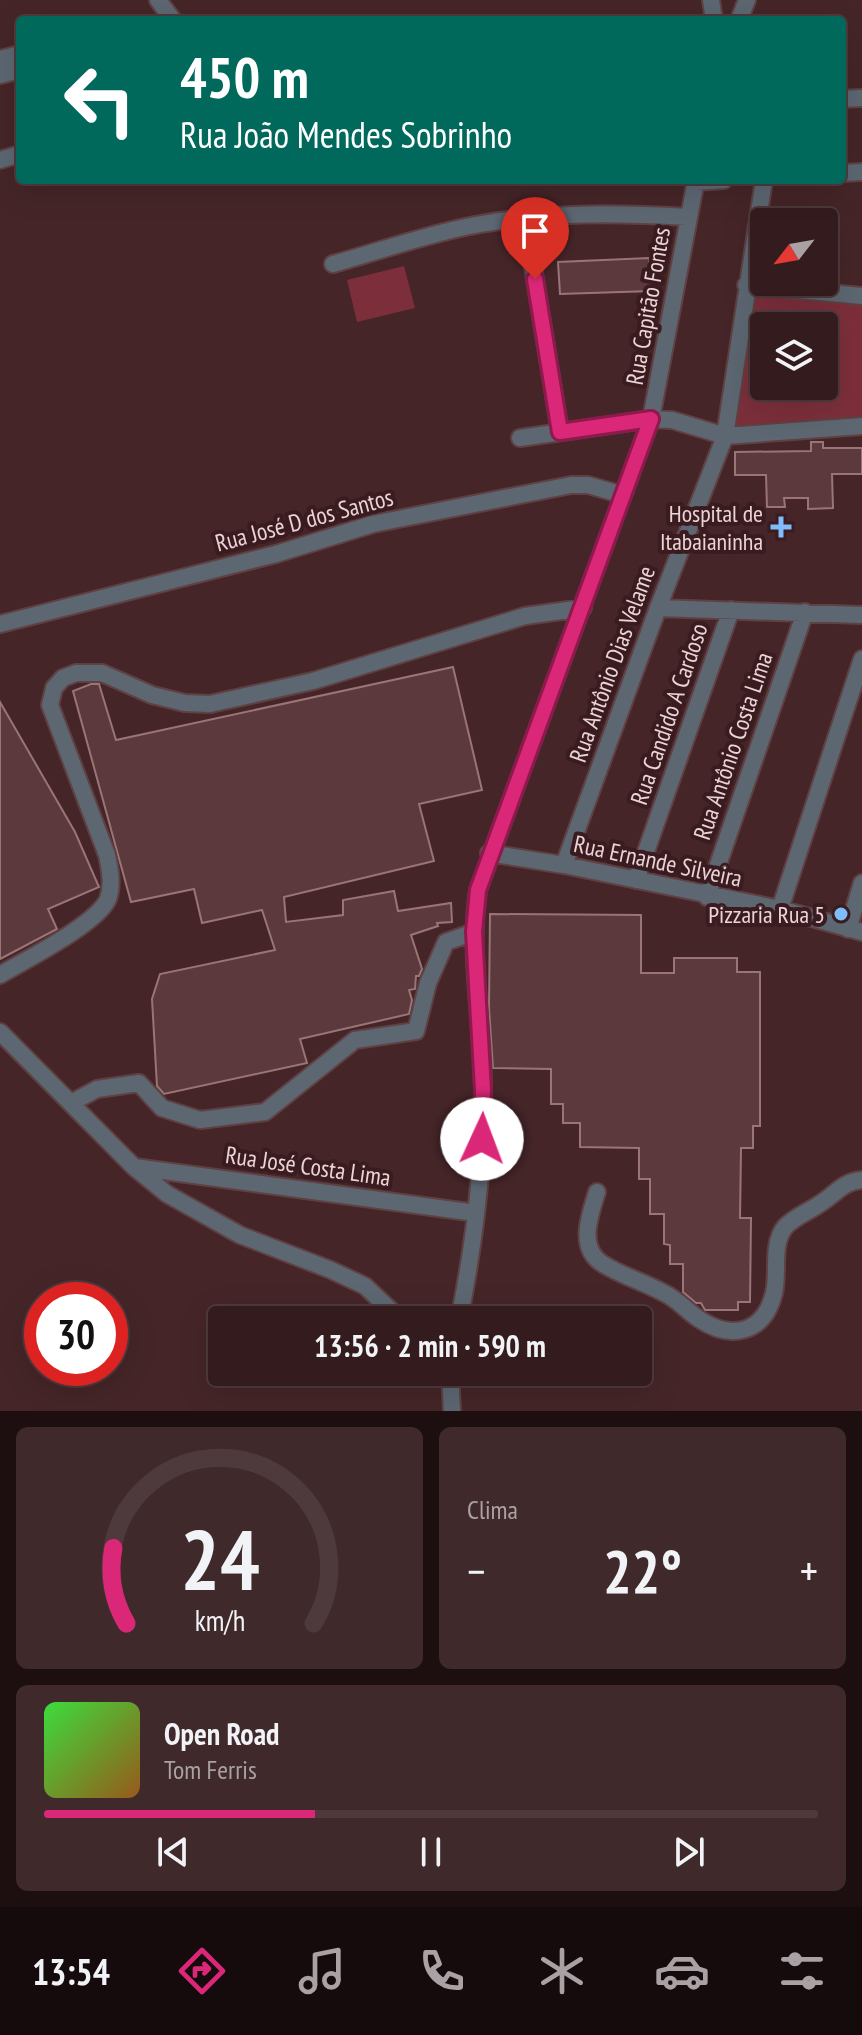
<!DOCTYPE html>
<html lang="pt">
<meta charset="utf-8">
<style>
:root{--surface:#341c1e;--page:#3f292b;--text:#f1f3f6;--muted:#a9a1a4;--line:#4e3a3c;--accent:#db2777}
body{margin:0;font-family:"PT Sans Narrow",sans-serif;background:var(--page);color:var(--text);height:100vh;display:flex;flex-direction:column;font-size:30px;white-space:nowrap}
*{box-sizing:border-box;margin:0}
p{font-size:26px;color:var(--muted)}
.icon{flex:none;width:44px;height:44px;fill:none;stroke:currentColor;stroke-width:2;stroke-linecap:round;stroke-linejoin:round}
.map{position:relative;height:1411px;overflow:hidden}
.drawer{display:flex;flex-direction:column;gap:16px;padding:16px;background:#1d0f10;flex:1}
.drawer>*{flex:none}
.hud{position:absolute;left:16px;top:16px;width:830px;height:168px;border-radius:8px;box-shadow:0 8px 32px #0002,0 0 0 2px var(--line);background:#00695c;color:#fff;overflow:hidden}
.needle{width:52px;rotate:239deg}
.tools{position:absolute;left:750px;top:208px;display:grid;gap:16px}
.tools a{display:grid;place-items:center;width:88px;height:88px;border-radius:8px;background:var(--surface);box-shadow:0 8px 32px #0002,0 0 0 2px var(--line);font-size:40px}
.speed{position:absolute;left:24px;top:1282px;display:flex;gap:16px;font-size:40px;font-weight:700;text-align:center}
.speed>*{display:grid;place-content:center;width:104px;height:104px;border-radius:50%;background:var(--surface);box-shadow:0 8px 32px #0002,0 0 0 2px var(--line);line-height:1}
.speed .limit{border:12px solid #d22;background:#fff;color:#111}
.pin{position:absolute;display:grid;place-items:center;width:68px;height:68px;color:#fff;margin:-82px -34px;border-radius:50% 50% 50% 0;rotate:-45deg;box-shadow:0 0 8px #0007}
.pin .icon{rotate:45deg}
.me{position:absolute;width:88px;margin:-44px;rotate:2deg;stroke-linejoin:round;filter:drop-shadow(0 0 6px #0008)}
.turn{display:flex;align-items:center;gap:28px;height:168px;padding:0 32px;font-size:36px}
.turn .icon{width:104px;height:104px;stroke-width:2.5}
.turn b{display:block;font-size:56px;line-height:68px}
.big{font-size:60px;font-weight:700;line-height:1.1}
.drawer .widget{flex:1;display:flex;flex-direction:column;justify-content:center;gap:12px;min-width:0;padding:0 28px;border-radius:12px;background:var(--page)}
.drawer .dial{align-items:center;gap:0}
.dial svg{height:208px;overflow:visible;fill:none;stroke:var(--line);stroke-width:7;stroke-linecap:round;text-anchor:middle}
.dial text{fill:var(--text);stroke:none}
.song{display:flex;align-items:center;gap:24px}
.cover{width:96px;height:96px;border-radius:12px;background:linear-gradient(135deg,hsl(120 70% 55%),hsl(30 70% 35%))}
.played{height:8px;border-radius:4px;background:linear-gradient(90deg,var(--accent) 35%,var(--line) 35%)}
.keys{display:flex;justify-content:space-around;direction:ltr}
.heat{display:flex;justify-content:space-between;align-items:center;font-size:44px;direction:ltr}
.drawer .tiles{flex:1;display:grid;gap:16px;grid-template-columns:1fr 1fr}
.widget:last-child{grid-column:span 2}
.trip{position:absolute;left:208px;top:1306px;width:444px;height:80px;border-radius:8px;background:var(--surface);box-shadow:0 8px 32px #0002,0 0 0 2px var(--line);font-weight:700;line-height:80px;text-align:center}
.tabs{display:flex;height:128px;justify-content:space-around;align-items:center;background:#150b0c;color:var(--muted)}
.tabs .icon{width:56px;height:56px}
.tabs .active{color:var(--accent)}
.tabs b{font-size:36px;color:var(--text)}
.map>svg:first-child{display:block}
.green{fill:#7c2f3b;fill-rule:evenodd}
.building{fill:#5b393c;stroke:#9a7477;stroke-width:2}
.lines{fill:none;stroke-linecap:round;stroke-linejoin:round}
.minor-casing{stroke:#5f4144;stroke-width:20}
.minor{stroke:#5c6772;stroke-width:16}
.route-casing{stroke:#8e194d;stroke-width:20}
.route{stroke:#db2777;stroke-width:14}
.poi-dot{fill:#7ebdf9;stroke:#3a1b1f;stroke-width:3}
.labels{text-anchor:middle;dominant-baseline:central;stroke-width:8;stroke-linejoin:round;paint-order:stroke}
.street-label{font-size:24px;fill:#ead4d5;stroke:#3a1b1f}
.poi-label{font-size:24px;fill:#ead4d5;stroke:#3a1b1f;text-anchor:end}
</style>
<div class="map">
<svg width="862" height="1411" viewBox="0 0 862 1411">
<rect width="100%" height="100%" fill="#452528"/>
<path class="green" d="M 404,266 L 415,308 L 357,322 L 347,280 Z
M 753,294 L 862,305 L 862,421 L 730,431 ZM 764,326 L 824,326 L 824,386 L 764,386 Z"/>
<path class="building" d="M 649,258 L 651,291 L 560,294 L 558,262 Z
M 811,442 L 823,442 L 823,448 L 862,448 L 862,474 L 832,474 L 833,508 L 808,509 L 808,498 L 784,498 L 785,507 L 767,507 L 766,475 L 735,475 L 735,452 L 811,451 Z
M 453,667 L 482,790 L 419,804 L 434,861 L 284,897 L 286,922 L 343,915 L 343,900 L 394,891 L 398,911 L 451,903 L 452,922 L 437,923 L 438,926 L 411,935 L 422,969 L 419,976 L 416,976 L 415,989 L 409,990 L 412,1000 L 409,1014 L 300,1039 L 307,1063 L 164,1094 L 157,1086 L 152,999 L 160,974 L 275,950 L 262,910 L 202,923 L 194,889 L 131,902 L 73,691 L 91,684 L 99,684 L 116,740 Z
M 0,702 L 75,832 L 99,887 L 48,909 L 57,929 L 0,959 Z
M 490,914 L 641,915 L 641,973 L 674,973 L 674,958 L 737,958 L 737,972 L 760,972 L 760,1126 L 753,1126 L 753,1148 L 741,1148 L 740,1218 L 751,1218 L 750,1302 L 738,1302 L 738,1310 L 705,1310 L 701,1303 L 696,1303 L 683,1292 L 683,1264 L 670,1264 L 670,1245 L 664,1244 L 664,1214 L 650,1214 L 650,1179 L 639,1179 L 639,1148 L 580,1147 L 580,1123 L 563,1123 L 563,1104 L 551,1104 L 551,1069 L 493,1068 L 489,1008 Z"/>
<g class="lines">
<defs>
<path id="minor" d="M 158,0 L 173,20
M 711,0 L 714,20
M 739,20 L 747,0
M 0,59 L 20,54
M 0,75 L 20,70
M 842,99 L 862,98
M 0,160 L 20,154
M 842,173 L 862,172
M 696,182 L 724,180
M 525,218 L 560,432
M 333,264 C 380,251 427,234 475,225 C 546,212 617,213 688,217
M 746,285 L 862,296
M 520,438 L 651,419 L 672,420 L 725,436 L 862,426
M 658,608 L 862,615
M 0,624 L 276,554 L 373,524 L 571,485 L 588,485 L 623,495
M 489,853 L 564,865 L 780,909 L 862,932
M 564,865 L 658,608 L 725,436 L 764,180
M 636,880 L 731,610
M 707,897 L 805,612
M 780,909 L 862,659
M 848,929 L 862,883
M 0,975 C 25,960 97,924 108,899 C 113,885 110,869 107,855 L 50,705 L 54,688 L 63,678 L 76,673 L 102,673 L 152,695 L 185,703 L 210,704 L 313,681 L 525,616 L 583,608
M 0,1032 L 134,1167 L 167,1194 L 240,1235 L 331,1270 L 365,1286 L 401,1320
M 71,1103 L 97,1089 L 139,1083 L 162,1108 L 200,1120 L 265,1112 L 355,1040 L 416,1031 L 428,983 L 446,942 L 474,932
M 134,1167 L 476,1213
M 597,1192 C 590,1215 577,1248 603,1264 C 622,1276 644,1282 664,1293 C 677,1299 687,1311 699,1319 C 732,1341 764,1333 774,1293 C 779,1272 771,1245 785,1227 C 794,1217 810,1211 821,1203 C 837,1193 842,1182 862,1180
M 459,1320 C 474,1245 484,1167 483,1090 C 483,1023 468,956 478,890 L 651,419 L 696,180
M 450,1372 L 452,1411"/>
</defs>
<use href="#minor" class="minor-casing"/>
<use href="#minor" class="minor"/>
</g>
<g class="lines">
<defs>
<path id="route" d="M 482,1139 L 483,1090 L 474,932 L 478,890 L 651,419 L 560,432 L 535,279"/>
</defs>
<use href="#route" class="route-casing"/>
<use href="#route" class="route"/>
</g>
<g class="poi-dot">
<path d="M777 515h8v8h8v8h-8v8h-8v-8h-8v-8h8z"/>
<circle cx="841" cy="914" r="8"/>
</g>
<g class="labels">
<g class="street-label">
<text transform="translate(648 306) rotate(-80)">Rua Capitão Fontes</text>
<text transform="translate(304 520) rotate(-15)">Rua José D dos Santos</text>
<text transform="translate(612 664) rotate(-70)">Rua Antônio Dias Velame</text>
<text transform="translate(669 714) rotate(-71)">Rua Candido A Cardoso</text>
<text transform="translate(733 746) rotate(-71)">Rua Antônio Costa Lima</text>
<text transform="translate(658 861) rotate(12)">Rua Ernande Silveira</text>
<text transform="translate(308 1166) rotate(8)">Rua José Costa Lima</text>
</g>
<g class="poi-label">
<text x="763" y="513">Hospital de<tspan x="763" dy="28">Itabaianinha</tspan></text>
<text x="825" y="914">Pizzaria Rua 5</text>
</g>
</g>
</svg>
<div class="tools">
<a><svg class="needle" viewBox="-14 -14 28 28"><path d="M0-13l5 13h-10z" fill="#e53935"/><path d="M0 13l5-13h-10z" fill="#a9a1a4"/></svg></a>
<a><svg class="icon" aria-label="layers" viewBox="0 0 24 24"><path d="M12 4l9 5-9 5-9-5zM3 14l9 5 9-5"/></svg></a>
</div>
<div class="speed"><div class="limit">30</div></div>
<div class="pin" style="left:535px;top:279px;background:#d93025"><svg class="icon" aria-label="arrive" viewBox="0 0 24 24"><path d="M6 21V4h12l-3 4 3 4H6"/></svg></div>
<svg class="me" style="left:482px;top:1139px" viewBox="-20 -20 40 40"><circle r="19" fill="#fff"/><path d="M0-13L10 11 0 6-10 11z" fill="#db2777"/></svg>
<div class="trip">13:56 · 2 min · 590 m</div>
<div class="hud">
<div class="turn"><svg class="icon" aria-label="left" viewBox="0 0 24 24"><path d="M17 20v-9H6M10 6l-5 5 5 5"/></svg><div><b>450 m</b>Rua João Mendes Sobrinho</div></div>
</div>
</div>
<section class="drawer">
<div class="tiles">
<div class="widget dial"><svg viewBox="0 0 100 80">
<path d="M14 69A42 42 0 1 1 86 69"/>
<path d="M14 69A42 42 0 0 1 9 40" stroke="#db2777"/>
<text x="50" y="56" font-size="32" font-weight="700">24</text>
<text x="50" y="72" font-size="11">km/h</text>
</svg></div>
<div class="widget"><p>Clima</p>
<div class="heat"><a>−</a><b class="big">22°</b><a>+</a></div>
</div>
<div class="widget">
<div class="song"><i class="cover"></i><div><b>Open Road</b><p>Tom Ferris</p></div></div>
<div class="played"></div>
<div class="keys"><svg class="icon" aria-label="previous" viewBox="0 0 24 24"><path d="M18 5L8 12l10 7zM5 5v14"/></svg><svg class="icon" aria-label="pause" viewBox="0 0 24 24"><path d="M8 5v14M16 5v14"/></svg><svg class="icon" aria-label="next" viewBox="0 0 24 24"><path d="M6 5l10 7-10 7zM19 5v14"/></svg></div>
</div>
</div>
</section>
<nav class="tabs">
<b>13:54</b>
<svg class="icon active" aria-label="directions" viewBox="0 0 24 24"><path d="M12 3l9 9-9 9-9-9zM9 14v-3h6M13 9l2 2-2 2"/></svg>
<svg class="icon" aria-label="music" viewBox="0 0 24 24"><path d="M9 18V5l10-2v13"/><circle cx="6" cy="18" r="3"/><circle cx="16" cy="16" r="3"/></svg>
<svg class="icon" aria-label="phone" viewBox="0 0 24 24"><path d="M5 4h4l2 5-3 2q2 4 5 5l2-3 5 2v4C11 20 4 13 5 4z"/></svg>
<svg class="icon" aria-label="climate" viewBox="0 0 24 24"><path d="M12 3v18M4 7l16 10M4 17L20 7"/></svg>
<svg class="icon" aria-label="car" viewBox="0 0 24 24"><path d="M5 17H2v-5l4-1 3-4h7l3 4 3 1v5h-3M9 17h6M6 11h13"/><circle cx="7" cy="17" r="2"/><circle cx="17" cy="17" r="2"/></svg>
<svg class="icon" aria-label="filters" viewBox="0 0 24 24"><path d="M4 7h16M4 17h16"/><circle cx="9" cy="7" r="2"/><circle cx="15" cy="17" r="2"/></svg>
</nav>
